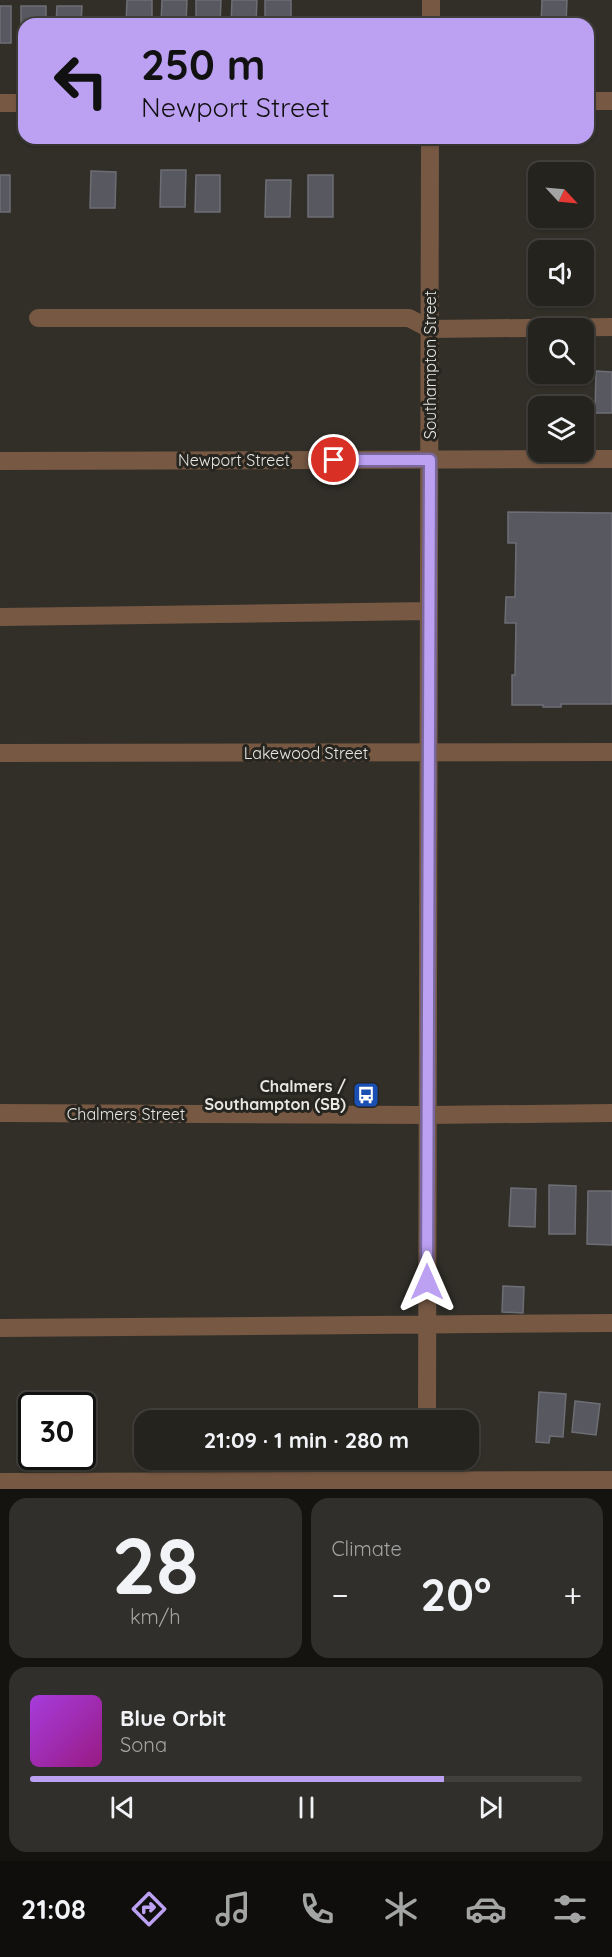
<!DOCTYPE html>
<meta charset="utf-8">
<style>
:root{--surface:#25231e;--page:#312f2b;--text:#f1f3f6;--muted:#a3a4a4;--line:#42403c;--accent:#bca0f2}
body{margin:0;font-family:Quicksand,sans-serif;background:var(--page);color:var(--text);height:100vh;display:flex;flex-direction:column;font-size:22px;white-space:nowrap}
*{box-sizing:border-box;margin:0}
p{font-size:20px;color:var(--muted)}
.icon{flex:none;width:33px;height:33px;fill:none;stroke:currentColor;stroke-width:2;stroke-linecap:round;stroke-linejoin:round}
.map{position:relative;height:1489px;overflow:hidden}
.drawer{display:flex;flex-direction:column;gap:9px;padding:9px;background:#141310;flex:1}
.drawer>*{flex:none}
.guide{position:absolute;left:18px;top:18px;width:576px;height:126px;border-radius:18px;box-shadow:0 2px 4px #0004,0 0 0 2px var(--line);background:#bca0f2;color:#111;overflow:hidden}
.needle{width:39px;rotate:116deg}
.fabs{position:absolute;left:528px;top:162px;display:grid;gap:12px}
.fabs a{display:grid;place-items:center;width:66px;height:66px;border-radius:12px;background:var(--surface);box-shadow:0 2px 4px #0004,0 0 0 2px var(--line);font-size:30px}
.speed{position:absolute;left:18px;top:1392px;display:flex;gap:12px;font-size:30px;font-weight:700;text-align:center}
.speed>*{display:grid;place-content:center;width:78px;height:78px;border-radius:50%;background:var(--surface);box-shadow:0 2px 4px #0004,0 0 0 2px var(--line);line-height:1}
.speed .limit{border:3px solid #111;border-radius:9px;background:#fff;color:#111}
.pin{position:absolute;display:grid;place-items:center;width:51px;height:51px;color:#fff;margin:-26px;border:3px solid #fff;border-radius:50%;box-shadow:0 2px 6px #0007}
.me{position:absolute;width:66px;margin:-33px;rotate:0deg;stroke-linejoin:round;filter:drop-shadow(0 0 4px #0008)}
.turn{display:flex;align-items:center;gap:21px;height:126px;padding:0 24px;font-size:27px}
.turn .icon{width:78px;height:78px;stroke-width:2.5}
.turn b{display:block;font-size:42px;line-height:51px}
.big{font-size:45px;font-weight:800;line-height:1.1}
.drawer .card{flex:1;display:flex;flex-direction:column;justify-content:center;gap:9px;min-width:0;padding:0 21px;border-radius:18px;background:var(--page)}
.drawer .dial{align-items:center;gap:0}
.dial b{font-size:78px;line-height:1}
.song{display:flex;align-items:center;gap:18px}
.cover{width:72px;height:72px;border-radius:9px;background:linear-gradient(135deg,hsl(280 70% 55%),hsl(310 70% 35%))}
.played{height:6px;border-radius:3px;background:linear-gradient(90deg,var(--accent) 75%,var(--line) 75%)}
.keys{display:flex;justify-content:space-around;direction:ltr}
.heat{display:flex;justify-content:space-between;align-items:center;font-size:33px;direction:ltr}
.drawer .tiles{flex:1;display:grid;gap:9px;grid-template-columns:1fr 1fr}
.card:last-child{grid-column:span 2}
.trip{position:absolute;left:134px;top:1410px;width:345px;height:60px;border-radius:18px;background:var(--surface);box-shadow:0 2px 4px #0004,0 0 0 2px var(--line);font-weight:800;line-height:60px;text-align:center}
.tabs{display:flex;height:96px;justify-content:space-around;align-items:center;background:#0f0e0c;color:var(--muted)}
.tabs .icon{width:42px;height:42px}
.tabs .selected{color:var(--accent)}
.tabs b{font-size:27px;color:var(--text)}
.map>svg:first-child{display:block}
.building{fill:#585960;stroke:#6d6e75;stroke-width:1.5}
.lines{fill:none;stroke-linecap:round;stroke-linejoin:round}
.minor{stroke:#765843;stroke-width:18}
.route-casing{stroke:#7a689d;stroke-width:15}
.route{stroke:#bca0f2;stroke-width:10}
.labels{text-anchor:middle;dominant-baseline:central;stroke-width:6;stroke-linejoin:round;paint-order:stroke}
.street-label{font-size:16px;fill:#e8e7e3;stroke:#27251f}
.poi-label{font-size:16px;font-weight:bold;fill:#e8e7e3;stroke:#27251f;text-anchor:end}
</style>
<div class="map">
<svg width="612" height="1489" viewBox="0 0 612 1489">
<rect width="100%" height="100%" fill="#312f28"/>
<path class="building" d="M 127,0 L 152,0 L 152,24 L 126,24 Z
M 162,0 L 187,0 L 186,24 L 161,24 Z
M 196,0 L 221,0 L 220,24 L 196,24 Z
M 232,0 L 257,0 L 256,24 L 231,24 Z
M 265,0 L 291,0 L 291,24 L 265,24 Z
M 542,0 L 567,0 L 566,24 L 541,24 Z
M 0,6 L 11,6 L 11,43 L 0,43 Z
M 21,6 L 46,6 L 46,24 L 24,24 L 24,43 L 21,43 Z
M 57,6 L 82,6 L 81,24 L 56,24 Z
M 161,170 L 186,170 L 185,207 L 160,207 Z
M 91,171 L 116,172 L 115,208 L 90,208 Z
M 0,175 L 10,175 L 10,212 L 0,212 Z
M 196,175 L 220,175 L 220,212 L 195,212 Z
M 308,175 L 333,175 L 333,217 L 308,217 Z
M 266,180 L 291,180 L 290,217 L 265,217 Z
M 596,371 L 612,372 L 612,413 L 595,413 Z
M 508,512 L 612,513 L 612,704 L 561,704 L 561,707 L 543,707 L 543,705 L 512,705 L 512,675 L 515,675 L 516,623 L 505,623 L 506,597 L 515,597 L 516,543 L 508,543 Z
M 549,1185 L 576,1186 L 575,1234 L 549,1234 Z
M 511,1188 L 536,1189 L 535,1227 L 509,1226 Z
M 588,1191 L 612,1191 L 612,1245 L 587,1244 Z
M 503,1286 L 524,1287 L 523,1313 L 502,1312 Z
M 539,1392 L 566,1394 L 563,1437 L 550,1436 L 549,1443 L 536,1442 Z
M 575,1401 L 600,1404 L 596,1435 L 572,1432 Z"/>
<g class="lines">
<path class="minor" d="M 431,24 L 431,0
M 588,101 L 612,101
M 0,103 L 24,103
M 38,318 L 409,318 L 430,329 L 612,327
M 0,461 L 612,459
M 0,617 L 429,611
M 0,753 L 612,752
M 0,1113 L 428,1115 L 612,1113
M 0,1328 L 612,1323
M 427,1420 L 430,138
M 0,1482 L 612,1480
M 427,1489 L 427,1460"/>
</g>
<g class="lines">
<defs>
<path id="route" d="M 334,460 L 430,460 L 427,1282"/>
</defs>
<use href="#route" class="route-casing"/>
<use href="#route" class="route"/>
</g>
<defs>
<symbol id="bus-square" viewBox="-11 -11 22 22"><rect x="-9" y="-9" width="18" height="18" rx="4" fill="#1a4fb4" stroke="#27251f"/><path d="M-5-6H5V4H4V6H2V4H-2V6H-4V4H-5ZM-3.5-4V0h7V-4ZM-3.5 1.2v1.5H-2V1.2ZM2 1.2v1.5H3.5V1.2Z" fill="#fff"/></symbol>
</defs>
<g fill-rule="evenodd">
<use href="#bus-square" x="351" y="1080" width="30" height="30"/>
</g>
<g class="labels">
<g class="street-label">
<text transform="translate(430 365) rotate(-90)">Southampton Street</text>
<text x="234" y="460">Newport Street</text>
<text x="306" y="753">Lakewood Street</text>
<text x="126" y="1114">Chalmers Street</text>
</g>
<g class="poi-label">
<text x="346" y="1086">Chalmers /<tspan x="346" dy="18">Southampton (SB)</tspan></text>
</g>
</g>
</svg>
<div class="fabs">
<a><svg class="needle" viewBox="-14 -14 28 28"><path d="M0-13l5 13h-10z" fill="#e53935"/><path d="M0 13l5-13h-10z" fill="#a3a4a4"/></svg></a>
<a><svg class="icon" aria-label="sound" viewBox="0 0 24 24"><path d="M4 9h4l5-4v14l-5-4H4zM17 9q2 3 0 6"/></svg></a>
<a><svg class="icon" aria-label="search" viewBox="0 0 24 24"><circle cx="10" cy="10" r="6"/><path d="M15 15l6 6"/></svg></a>
<a><svg class="icon" aria-label="layers" viewBox="0 0 24 24"><path d="M12 4l9 5-9 5-9-5zM3 14l9 5 9-5"/></svg></a>
</div>
<div class="speed"><div class="limit">30</div></div>
<div class="pin" style="left:334px;top:460px;background:#d93025"><svg class="icon" aria-label="arrive" viewBox="0 0 24 24"><path d="M6 21V4h12l-3 4 3 4H6"/></svg></div>
<svg class="me" style="left:427px;top:1282px" viewBox="-20 -20 40 40"><path d="M0-17L14 15 0 8-14 15z" fill="#bca0f2" stroke="#fff" stroke-width="4"/></svg>
<div class="trip">21:09 · 1 min · 280 m</div>
<div class="guide">
<div class="turn"><svg class="icon" aria-label="left" viewBox="0 0 24 24"><path d="M17 20v-9H6M10 6l-5 5 5 5"/></svg><div><b>250 m</b>Newport Street</div></div>
</div>
</div>
<section class="drawer">
<div class="tiles">
<div class="card dial"><b>28</b><p>km/h</p></div>
<div class="card"><p>Climate</p>
<div class="heat"><a>−</a><b class="big">20°</b><a>+</a></div>
</div>
<div class="card">
<div class="song"><i class="cover"></i><div><b>Blue Orbit</b><p>Sona</p></div></div>
<div class="played"></div>
<div class="keys"><svg class="icon" aria-label="previous" viewBox="0 0 24 24"><path d="M18 5L8 12l10 7zM5 5v14"/></svg><svg class="icon" aria-label="pause" viewBox="0 0 24 24"><path d="M8 5v14M16 5v14"/></svg><svg class="icon" aria-label="next" viewBox="0 0 24 24"><path d="M6 5l10 7-10 7zM19 5v14"/></svg></div>
</div>
</div>
</section>
<nav class="tabs">
<b>21:08</b>
<svg class="icon selected" aria-label="directions" viewBox="0 0 24 24"><path d="M12 3l9 9-9 9-9-9zM9 14v-3h6M13 9l2 2-2 2"/></svg>
<svg class="icon" aria-label="music" viewBox="0 0 24 24"><path d="M9 18V5l10-2v13"/><circle cx="6" cy="18" r="3"/><circle cx="16" cy="16" r="3"/></svg>
<svg class="icon" aria-label="phone" viewBox="0 0 24 24"><path d="M5 4h4l2 5-3 2q2 4 5 5l2-3 5 2v4C11 20 4 13 5 4z"/></svg>
<svg class="icon" aria-label="climate" viewBox="0 0 24 24"><path d="M12 3v18M4 7l16 10M4 17L20 7"/></svg>
<svg class="icon" aria-label="car" viewBox="0 0 24 24"><path d="M5 17H2v-5l4-1 3-4h7l3 4 3 1v5h-3M9 17h6M6 11h13"/><circle cx="7" cy="17" r="2"/><circle cx="17" cy="17" r="2"/></svg>
<svg class="icon" aria-label="filters" viewBox="0 0 24 24"><path d="M4 7h16M4 17h16"/><circle cx="9" cy="7" r="2"/><circle cx="15" cy="17" r="2"/></svg>
</nav>
